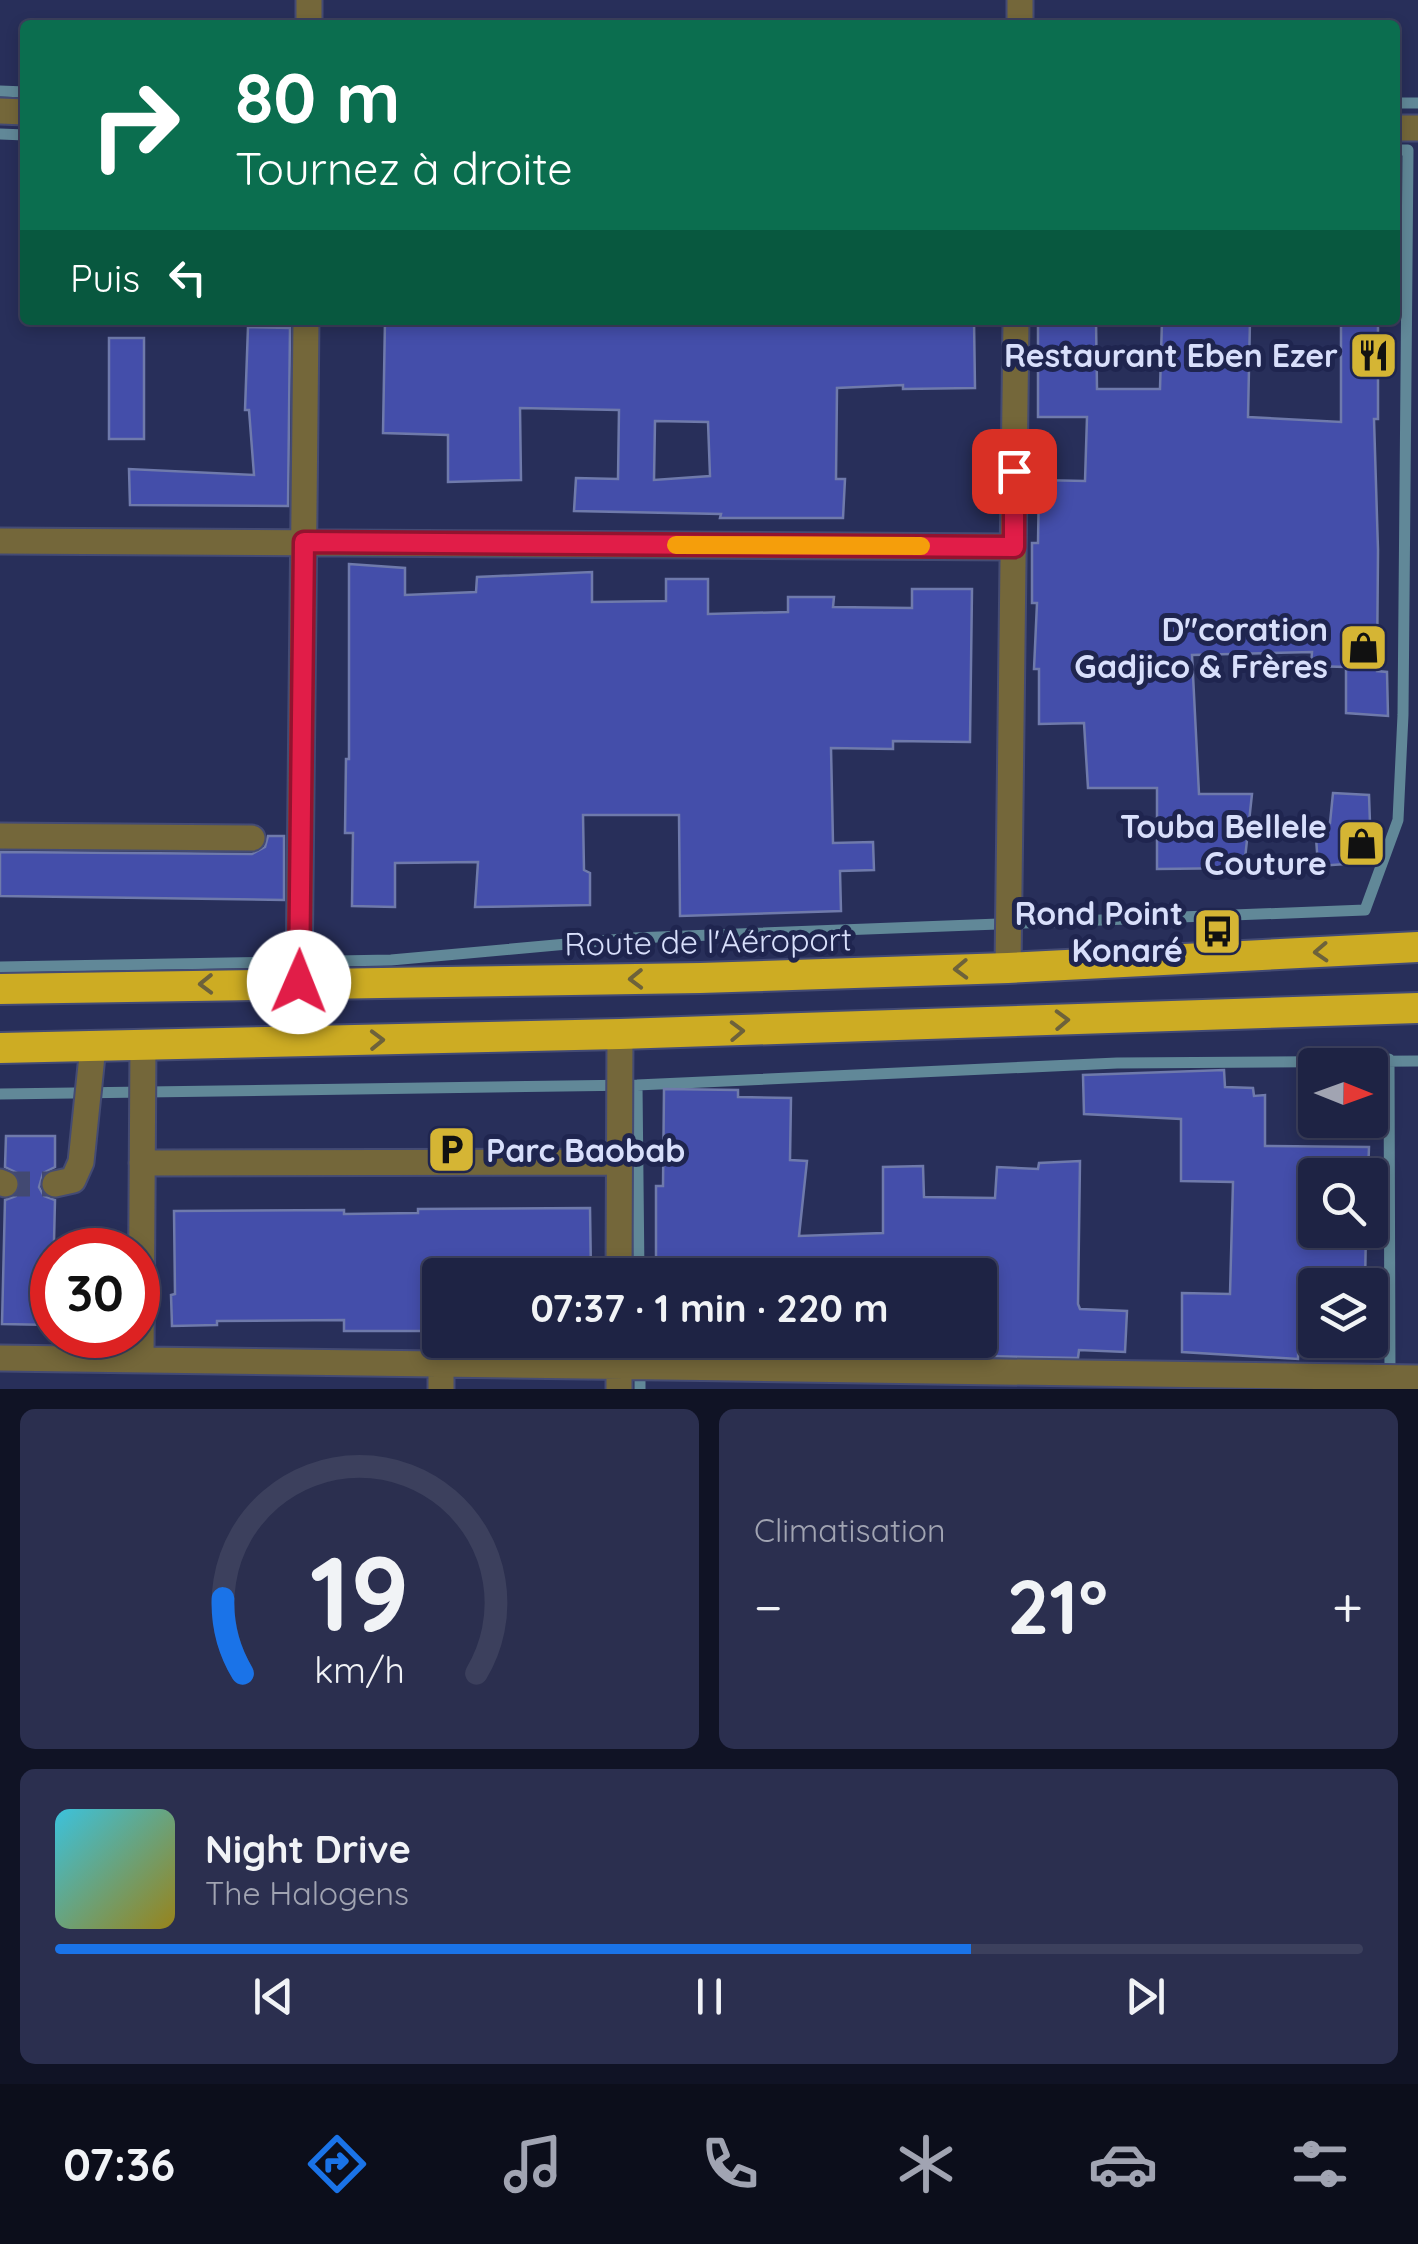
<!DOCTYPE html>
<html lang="fr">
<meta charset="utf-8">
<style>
:root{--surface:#1e2344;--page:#2b2f4f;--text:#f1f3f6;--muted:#a1a4b2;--line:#3c405d;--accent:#1a73e8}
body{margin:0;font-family:Quicksand,sans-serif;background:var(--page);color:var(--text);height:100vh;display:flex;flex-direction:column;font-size:38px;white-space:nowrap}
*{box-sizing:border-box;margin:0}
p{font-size:32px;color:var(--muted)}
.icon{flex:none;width:55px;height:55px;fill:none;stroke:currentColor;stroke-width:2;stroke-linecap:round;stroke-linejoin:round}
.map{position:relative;height:1389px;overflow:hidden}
.sheet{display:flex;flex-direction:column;gap:20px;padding:20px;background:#101325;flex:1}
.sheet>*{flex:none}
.banner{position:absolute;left:20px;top:20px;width:1380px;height:305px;border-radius:10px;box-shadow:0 5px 15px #0003,0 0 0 2px var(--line);background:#0b6e4f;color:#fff;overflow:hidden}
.needle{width:65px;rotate:91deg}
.buttons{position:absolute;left:1298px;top:1048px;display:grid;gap:20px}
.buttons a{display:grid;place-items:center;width:90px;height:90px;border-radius:10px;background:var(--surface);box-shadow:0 5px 15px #0003,0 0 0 2px var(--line);font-size:50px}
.speed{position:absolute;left:30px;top:1228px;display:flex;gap:20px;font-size:50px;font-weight:700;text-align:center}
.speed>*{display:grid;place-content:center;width:130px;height:130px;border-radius:50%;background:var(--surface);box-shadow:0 5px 15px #0003,0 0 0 2px var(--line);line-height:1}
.speed .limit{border:15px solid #d22;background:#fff;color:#111}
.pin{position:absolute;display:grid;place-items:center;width:85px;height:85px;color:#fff;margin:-42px;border-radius:20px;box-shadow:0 5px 15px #0006}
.me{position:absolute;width:110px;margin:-55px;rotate:1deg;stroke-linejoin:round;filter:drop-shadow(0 0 8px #0008)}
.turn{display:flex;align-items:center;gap:35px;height:210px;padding:0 50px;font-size:45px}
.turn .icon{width:130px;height:130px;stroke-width:2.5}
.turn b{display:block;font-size:70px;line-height:85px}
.then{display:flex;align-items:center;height:95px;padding:0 50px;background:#0003;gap:20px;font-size:38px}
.big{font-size:75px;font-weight:700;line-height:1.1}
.sheet .tile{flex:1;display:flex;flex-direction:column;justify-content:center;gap:15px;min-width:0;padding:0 35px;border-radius:15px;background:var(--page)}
.sheet .dial{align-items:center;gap:0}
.dial svg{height:260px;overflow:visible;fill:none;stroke:var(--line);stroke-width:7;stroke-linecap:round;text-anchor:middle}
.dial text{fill:var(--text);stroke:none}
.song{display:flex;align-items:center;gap:30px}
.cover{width:120px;height:120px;border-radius:15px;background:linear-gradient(135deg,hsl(190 70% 55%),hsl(50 70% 35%))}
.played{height:10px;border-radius:5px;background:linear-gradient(90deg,var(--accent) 70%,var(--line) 70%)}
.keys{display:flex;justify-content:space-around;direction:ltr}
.heat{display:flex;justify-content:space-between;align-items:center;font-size:55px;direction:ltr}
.sheet .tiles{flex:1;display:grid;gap:20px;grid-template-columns:1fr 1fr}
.tile:last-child{grid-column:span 2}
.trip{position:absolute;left:422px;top:1258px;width:575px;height:100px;border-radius:10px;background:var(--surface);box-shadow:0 5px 15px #0003,0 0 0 2px var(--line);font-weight:700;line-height:100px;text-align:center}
.tabs{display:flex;height:160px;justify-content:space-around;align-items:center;background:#0c0e1b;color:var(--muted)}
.tabs .icon{width:70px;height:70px}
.tabs .selected{color:var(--accent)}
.tabs b{font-size:45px;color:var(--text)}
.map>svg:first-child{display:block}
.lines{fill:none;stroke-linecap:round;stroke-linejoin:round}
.stream{stroke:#618898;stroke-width:11}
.building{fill:#444eaa;stroke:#6f7aab;stroke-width:2.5;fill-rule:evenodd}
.minor-tunnel{stroke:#424972;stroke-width:25;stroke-dasharray:25 12;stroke-linecap:butt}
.minor-casing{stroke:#444b74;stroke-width:29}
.highway-casing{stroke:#444b74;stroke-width:34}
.minor{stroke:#74673a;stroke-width:25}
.highway{stroke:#cdac23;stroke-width:30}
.oneway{stroke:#6d623b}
.route-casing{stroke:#92132f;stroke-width:25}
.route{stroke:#e11d48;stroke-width:18}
.slow{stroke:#f59e0b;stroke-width:18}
.labels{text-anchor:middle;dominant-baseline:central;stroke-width:10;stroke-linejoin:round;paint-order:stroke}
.poi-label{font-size:32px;font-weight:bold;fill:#d8dffb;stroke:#1f254f;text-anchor:end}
.street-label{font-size:32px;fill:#d8dffb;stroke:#1f254f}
</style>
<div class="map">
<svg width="1418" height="1389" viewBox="0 0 1418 1389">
<rect width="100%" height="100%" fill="#282f5a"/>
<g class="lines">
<path class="stream" d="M 0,91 L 25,92
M 1395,103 L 1418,103
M 0,134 L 25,135
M 0,967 L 391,960 L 633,938 L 1365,910 L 1398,820 L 1403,715 L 1408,150 L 1395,150
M 1389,1059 L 1390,1380
M 637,1085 L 639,1275
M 0,1094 L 637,1085 L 1117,1063 L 1418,1061
M 640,1340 L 640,1389"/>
</g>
<path class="building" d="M 385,320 L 974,320 L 975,388 L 903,389 L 903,385 L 837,388 L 836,479 L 845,479 L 843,518 L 720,518 L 721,514 L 574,511 L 576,478 L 618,479 L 619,410 L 520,408 L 521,480 L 448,482 L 448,435 L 383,433 ZM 655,421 L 708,422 L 710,476 L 654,480 Z
M 1038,320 L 1096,320 L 1097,389 L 1160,389 L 1162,320 L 1250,320 L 1248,417 L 1341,422 L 1341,320 L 1378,320 L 1378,419 L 1374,419 L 1378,550 L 1377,671 L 1387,672 L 1388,716 L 1346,713 L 1346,667 L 1311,666 L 1312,652 L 1192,655 L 1199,794 L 1252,794 L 1244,868 L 1157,869 L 1157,788 L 1088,788 L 1084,723 L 1039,724 L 1039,669 L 1034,669 L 1037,603 L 1032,603 L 1032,543 L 1038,543 L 1039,480 L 1085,481 L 1087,417 L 1038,417 Z
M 248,327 L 290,328 L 288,506 L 130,505 L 129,469 L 254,475 L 249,410 L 245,410 Z
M 109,338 L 144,338 L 144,439 L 109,439 Z
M 349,564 L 405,568 L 405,595 L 476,592 L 477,577 L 592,572 L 592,602 L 666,601 L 666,579 L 708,579 L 708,614 L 788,612 L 788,597 L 834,597 L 833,607 L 912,608 L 912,589 L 972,589 L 970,742 L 893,741 L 893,749 L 831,748 L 833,843 L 873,842 L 874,870 L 840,871 L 841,911 L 680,916 L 679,815 L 583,815 L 584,870 L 590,873 L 590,905 L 475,907 L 478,862 L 395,863 L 395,907 L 352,906 L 353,833 L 345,833 L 346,759 L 349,759 Z
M 1333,793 L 1369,795 L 1371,851 L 1361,863 L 1318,866 L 1315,823 L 1330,823 Z
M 268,836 L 284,836 L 284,900 L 0,896 L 0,852 L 252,854 L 265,847 Z
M 1224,1070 L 1225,1087 L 1253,1088 L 1254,1096 L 1265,1095 L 1265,1146 L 1369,1147 L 1368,1175 L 1315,1175 L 1315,1230 L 1366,1230 L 1365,1285 L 1300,1285 L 1298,1359 L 1182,1352 L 1182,1293 L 1230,1294 L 1233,1182 L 1181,1181 L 1181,1119 L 1084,1114 L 1083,1075 Z
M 664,1089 L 738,1090 L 738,1097 L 791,1098 L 790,1160 L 807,1161 L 799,1236 L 883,1233 L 883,1167 L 923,1166 L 924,1197 L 995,1198 L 997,1167 L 1038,1169 L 1039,1163 L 1080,1161 L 1078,1304 L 1080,1309 L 1127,1311 L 1125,1352 L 1079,1350 L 1078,1358 L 980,1356 L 980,1275 L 656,1275 L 656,1186 L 663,1186 Z
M 6,1136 L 55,1136 L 55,1167 L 43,1173 L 39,1187 L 44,1196 L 55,1200 L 52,1325 L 2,1324 L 5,1200 L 16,1196 L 21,1183 L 17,1173 L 5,1167 Z
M 590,1208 L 591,1275 L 540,1275 L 540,1260 L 440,1259 L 440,1331 L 344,1331 L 344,1320 L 217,1321 L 217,1325 L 172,1326 L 171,1295 L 175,1294 L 174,1211 L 344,1210 L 344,1214 L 418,1213 L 418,1209 Z"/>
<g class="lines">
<path class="minor-tunnel" d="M 5,1184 L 55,1184"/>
<defs>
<path id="minor" d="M 309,25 L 309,0
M 1020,25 L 1020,0
M 0,111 L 25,112
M 1395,128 L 1418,128
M 0,541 L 1013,547
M 0,836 L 252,838
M 1008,968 L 1016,320
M 299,982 L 306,320
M 142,1163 L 620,1162
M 0,1182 L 5,1184
M 55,1184 L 73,1180 L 81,1162 L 93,1046
M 619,1275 L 620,1034
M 0,1358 C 473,1361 945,1374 1418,1378
M 141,1359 L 143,1044
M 441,1389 L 441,1361
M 619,1389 L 619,1340"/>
<path id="highway" d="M 0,989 L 700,978 L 1008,968 L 1418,947
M 0,1048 L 620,1034 L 1418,1008"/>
</defs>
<use href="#minor" class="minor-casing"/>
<use href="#highway" class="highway-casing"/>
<use href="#minor" class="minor"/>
<use href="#highway" class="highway"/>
</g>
<defs><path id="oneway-chevron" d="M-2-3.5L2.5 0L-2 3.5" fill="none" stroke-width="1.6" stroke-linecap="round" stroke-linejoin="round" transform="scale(2.5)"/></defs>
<g class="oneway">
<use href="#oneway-chevron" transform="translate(1321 952) rotate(177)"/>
<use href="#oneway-chevron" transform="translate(961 969) rotate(178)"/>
<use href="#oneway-chevron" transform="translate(636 979) rotate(179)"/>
<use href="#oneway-chevron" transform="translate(206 984) rotate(179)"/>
<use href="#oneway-chevron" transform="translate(1062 1020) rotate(-2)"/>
<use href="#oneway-chevron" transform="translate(737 1031) rotate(-2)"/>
<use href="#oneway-chevron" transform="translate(377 1040) rotate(-1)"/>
</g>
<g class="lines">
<defs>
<path id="route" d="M 299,982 L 304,542 L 1014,547 L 1014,471"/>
</defs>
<use href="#route" class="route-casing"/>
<use href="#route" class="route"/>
<path class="slow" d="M 676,545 L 921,546"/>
</g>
<defs>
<symbol id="restaurant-square" viewBox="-11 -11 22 22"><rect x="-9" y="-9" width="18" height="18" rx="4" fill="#d5b534" stroke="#1f254f"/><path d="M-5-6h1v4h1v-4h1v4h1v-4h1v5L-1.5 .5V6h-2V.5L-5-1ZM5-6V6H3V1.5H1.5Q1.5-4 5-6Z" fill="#111"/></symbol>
<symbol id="shop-square" viewBox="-11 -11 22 22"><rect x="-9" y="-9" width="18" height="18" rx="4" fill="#d5b534" stroke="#1f254f"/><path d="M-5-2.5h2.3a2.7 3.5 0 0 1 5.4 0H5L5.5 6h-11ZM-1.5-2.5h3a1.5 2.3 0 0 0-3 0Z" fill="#111"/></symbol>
<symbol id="bus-square" viewBox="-11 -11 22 22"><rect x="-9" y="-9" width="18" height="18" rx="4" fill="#d5b534" stroke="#1f254f"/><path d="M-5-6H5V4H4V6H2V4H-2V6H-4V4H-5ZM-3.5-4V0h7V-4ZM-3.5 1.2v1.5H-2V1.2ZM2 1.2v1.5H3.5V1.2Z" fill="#111"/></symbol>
<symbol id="parking-square" viewBox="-11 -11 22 22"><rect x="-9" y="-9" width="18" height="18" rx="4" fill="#d5b534" stroke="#1f254f"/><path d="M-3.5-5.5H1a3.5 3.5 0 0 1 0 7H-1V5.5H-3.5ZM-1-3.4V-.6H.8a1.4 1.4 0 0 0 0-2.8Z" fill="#111"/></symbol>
</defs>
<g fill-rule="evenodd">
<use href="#restaurant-square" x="1346" y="328" width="55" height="55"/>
<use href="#shop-square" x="1336" y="620" width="55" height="55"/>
<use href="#shop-square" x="1334" y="816" width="55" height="55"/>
<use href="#bus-square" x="1190" y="904" width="55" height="55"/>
<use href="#parking-square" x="424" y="1122" width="55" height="55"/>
</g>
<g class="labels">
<g class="poi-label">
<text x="1338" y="355">Restaurant Eben Ezer</text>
<text x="1328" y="629">D"coration<tspan x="1328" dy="37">Gadjico &amp; Frères</tspan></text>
<text x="1327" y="826">Touba Bellele<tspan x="1327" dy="37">Couture</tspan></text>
<text x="1183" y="913">Rond Point<tspan x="1183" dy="37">Konaré</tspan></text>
<text x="486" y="1150" text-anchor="start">Parc Baobab</text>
</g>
<g class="street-label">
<text transform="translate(708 941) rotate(-1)">Route de l'Aéroport</text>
</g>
</g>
</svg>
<div class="buttons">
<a><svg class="needle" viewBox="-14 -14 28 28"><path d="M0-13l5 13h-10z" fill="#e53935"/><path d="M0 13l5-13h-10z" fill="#a1a4b2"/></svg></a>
<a><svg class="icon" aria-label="search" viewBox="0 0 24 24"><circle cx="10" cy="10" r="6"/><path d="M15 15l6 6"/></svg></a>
<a><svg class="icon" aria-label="layers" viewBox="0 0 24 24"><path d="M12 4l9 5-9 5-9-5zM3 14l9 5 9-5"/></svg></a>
</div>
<div class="speed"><div class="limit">30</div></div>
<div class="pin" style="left:1014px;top:471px;background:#d93025"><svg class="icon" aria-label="arrive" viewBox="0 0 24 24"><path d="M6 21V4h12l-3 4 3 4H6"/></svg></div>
<svg class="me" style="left:299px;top:982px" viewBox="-20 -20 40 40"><circle r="19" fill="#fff"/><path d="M0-13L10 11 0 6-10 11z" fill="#e11d48"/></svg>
<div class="trip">07:37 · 1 min · 220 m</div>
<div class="banner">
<div class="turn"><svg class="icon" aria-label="right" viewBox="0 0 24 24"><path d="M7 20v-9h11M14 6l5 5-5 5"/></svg><div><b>80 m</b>Tournez à droite</div></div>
<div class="then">Puis<svg class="icon" aria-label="left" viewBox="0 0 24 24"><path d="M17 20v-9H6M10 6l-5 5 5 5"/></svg></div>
</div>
</div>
<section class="sheet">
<div class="tiles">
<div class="tile dial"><svg viewBox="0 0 100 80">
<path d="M14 69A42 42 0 1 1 86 69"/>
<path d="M14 69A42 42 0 0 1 8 46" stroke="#1a73e8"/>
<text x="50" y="56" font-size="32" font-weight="700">19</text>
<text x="50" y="72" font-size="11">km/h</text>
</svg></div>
<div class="tile"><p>Climatisation</p>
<div class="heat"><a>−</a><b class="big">21°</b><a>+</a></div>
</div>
<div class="tile">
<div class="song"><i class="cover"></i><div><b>Night Drive</b><p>The Halogens</p></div></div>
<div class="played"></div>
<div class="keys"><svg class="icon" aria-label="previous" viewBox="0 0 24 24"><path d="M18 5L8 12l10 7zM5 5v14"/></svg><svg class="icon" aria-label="pause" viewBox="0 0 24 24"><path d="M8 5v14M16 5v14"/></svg><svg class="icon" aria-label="next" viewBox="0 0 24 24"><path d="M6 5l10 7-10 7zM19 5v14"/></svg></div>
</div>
</div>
</section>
<nav class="tabs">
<b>07:36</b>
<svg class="icon selected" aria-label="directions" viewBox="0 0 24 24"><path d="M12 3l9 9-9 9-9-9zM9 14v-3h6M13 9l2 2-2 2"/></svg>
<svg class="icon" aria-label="music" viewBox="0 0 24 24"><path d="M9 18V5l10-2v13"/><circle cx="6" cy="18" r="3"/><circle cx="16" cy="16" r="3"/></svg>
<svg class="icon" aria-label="phone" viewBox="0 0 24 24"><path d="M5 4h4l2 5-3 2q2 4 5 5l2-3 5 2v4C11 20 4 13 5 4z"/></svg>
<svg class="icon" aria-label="climate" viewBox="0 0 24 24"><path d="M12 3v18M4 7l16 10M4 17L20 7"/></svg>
<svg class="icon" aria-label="car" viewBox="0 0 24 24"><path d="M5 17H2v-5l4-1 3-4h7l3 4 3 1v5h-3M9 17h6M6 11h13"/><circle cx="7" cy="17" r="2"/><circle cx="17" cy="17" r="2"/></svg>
<svg class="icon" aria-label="filters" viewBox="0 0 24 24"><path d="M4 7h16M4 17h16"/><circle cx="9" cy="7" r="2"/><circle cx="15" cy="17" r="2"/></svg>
</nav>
